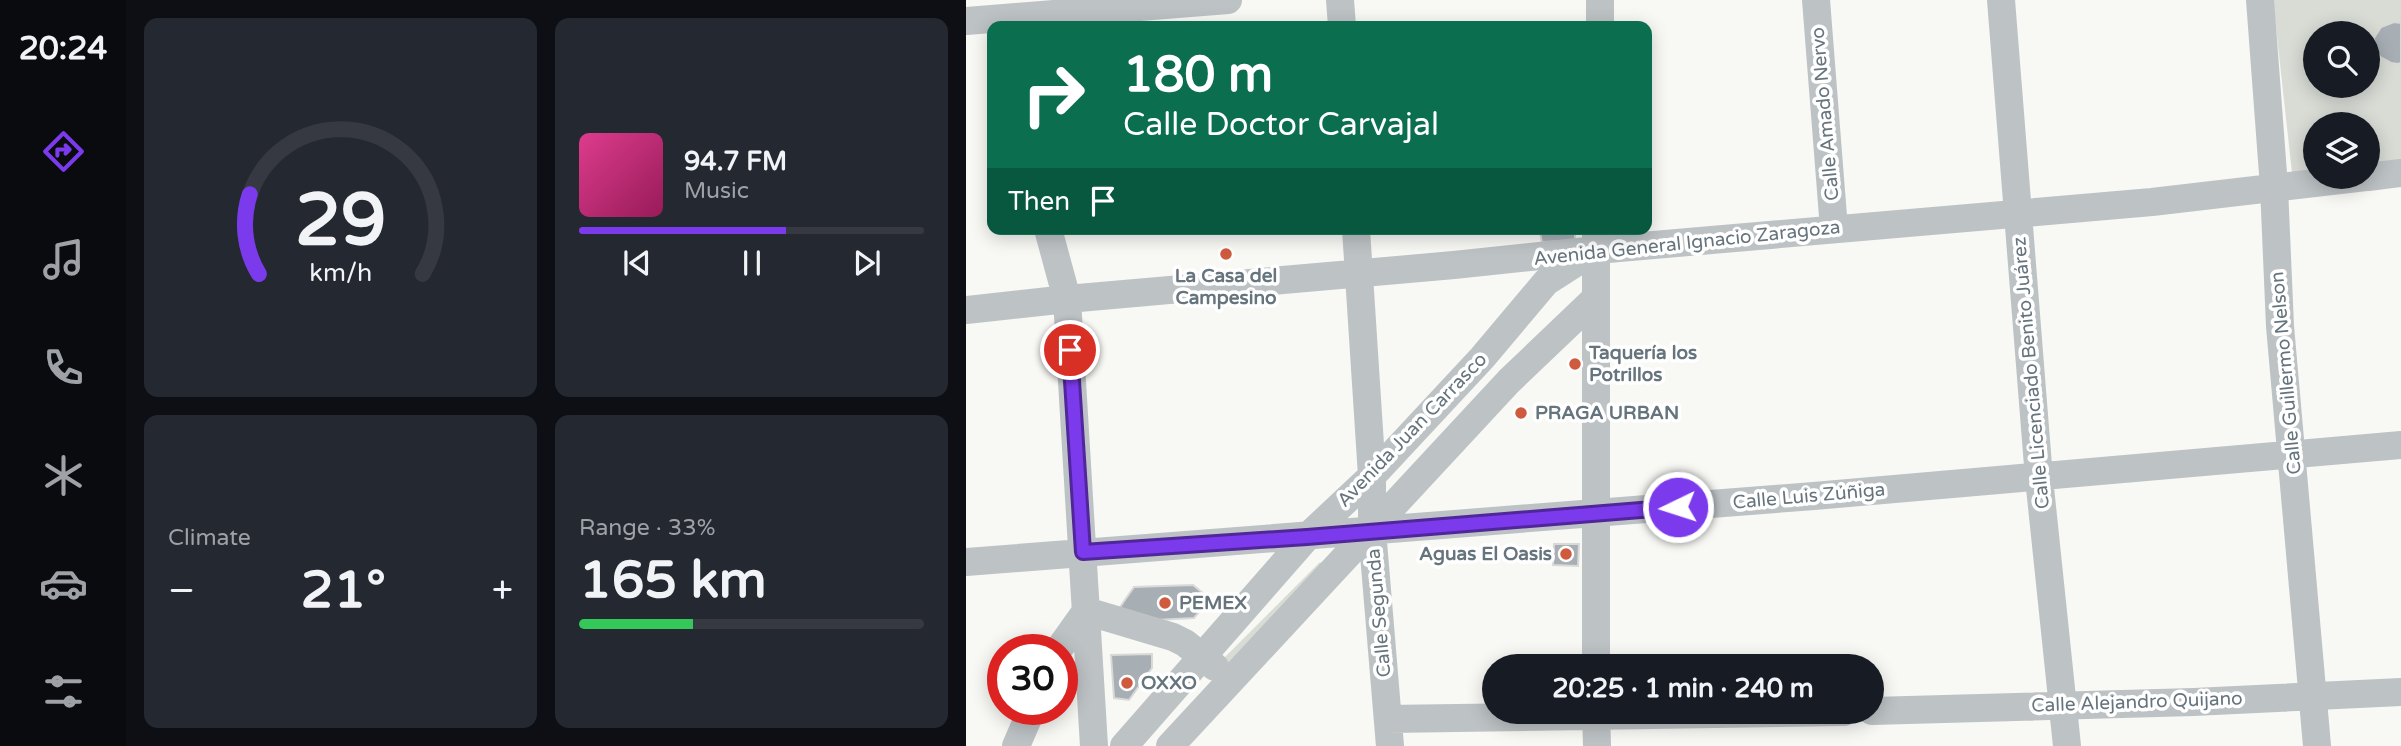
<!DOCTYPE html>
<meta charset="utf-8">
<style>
:root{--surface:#171b24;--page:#242831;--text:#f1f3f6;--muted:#9ea1a6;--line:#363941;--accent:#7c3aed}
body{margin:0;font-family:"Varela Round",sans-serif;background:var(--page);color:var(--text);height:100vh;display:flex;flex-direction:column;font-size:26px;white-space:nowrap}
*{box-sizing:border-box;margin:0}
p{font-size:23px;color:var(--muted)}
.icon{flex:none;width:38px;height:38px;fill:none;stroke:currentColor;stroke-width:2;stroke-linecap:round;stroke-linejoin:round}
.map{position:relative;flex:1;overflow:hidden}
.side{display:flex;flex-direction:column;gap:18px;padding:18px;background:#0d0f14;width:840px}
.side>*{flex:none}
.banner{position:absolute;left:21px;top:21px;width:665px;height:214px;border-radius:14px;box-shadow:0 4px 18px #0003;background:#0b6e4f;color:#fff;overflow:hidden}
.buttons{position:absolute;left:1337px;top:21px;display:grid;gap:14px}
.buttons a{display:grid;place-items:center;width:77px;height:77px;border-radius:50%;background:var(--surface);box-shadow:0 4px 18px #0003;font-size:35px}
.speed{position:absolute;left:21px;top:634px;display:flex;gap:14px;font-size:35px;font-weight:700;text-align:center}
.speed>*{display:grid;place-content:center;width:91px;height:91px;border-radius:50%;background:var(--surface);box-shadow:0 4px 18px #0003;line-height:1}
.speed .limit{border:10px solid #d22;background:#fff;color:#111}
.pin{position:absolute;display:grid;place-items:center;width:60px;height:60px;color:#fff;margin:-30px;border:4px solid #fff;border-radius:50%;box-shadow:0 2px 7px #0007}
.me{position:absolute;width:77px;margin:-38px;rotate:266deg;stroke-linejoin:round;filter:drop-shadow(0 0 5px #0008)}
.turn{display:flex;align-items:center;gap:24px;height:147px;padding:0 21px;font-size:32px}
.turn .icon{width:91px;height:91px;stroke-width:2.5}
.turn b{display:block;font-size:49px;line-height:60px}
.then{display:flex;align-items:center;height:66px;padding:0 21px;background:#0003;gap:14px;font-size:26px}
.big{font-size:52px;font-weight:700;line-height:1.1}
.side .card{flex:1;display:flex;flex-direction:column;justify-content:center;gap:10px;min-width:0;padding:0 24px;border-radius:14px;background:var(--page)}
.side .dial{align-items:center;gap:0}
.dial svg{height:182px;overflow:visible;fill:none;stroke:var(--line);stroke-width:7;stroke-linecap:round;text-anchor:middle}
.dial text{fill:var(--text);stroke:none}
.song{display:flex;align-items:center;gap:21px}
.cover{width:84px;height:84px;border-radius:10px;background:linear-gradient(135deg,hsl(330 70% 55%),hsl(330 70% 35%))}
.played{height:7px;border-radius:4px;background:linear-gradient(90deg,var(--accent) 60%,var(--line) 60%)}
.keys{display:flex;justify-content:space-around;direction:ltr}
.heat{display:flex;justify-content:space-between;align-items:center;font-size:38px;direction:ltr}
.charge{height:10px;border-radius:5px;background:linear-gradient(90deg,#34c759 33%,var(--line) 0)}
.side .tiles{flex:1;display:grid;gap:18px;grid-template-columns:repeat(2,1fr)}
.trip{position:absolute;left:516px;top:654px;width:402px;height:70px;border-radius:35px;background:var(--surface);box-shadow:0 4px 18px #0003;font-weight:700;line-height:70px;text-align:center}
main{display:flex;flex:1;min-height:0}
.tab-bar{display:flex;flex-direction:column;width:126px;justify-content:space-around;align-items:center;background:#090b0e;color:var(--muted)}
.tab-bar .icon{width:49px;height:49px}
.tab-bar .active{color:var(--accent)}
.tab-bar b{font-size:32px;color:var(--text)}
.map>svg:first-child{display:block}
.green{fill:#d8dcd5;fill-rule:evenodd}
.building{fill:#a7aeb4;stroke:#d9d9d8;stroke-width:2}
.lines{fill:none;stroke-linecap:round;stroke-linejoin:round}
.minor{stroke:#bdc2c5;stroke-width:28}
.route-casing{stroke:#51269a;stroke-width:18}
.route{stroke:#7c3aed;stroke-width:12}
.poi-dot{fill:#cf5a3e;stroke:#fff;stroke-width:2.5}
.labels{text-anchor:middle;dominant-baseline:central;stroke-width:7;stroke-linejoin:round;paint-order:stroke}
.street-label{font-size:19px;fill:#66747d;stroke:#fff}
.poi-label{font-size:19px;font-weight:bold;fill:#66747d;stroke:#fff;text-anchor:start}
</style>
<main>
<nav class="tab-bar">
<b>20:24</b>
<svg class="icon active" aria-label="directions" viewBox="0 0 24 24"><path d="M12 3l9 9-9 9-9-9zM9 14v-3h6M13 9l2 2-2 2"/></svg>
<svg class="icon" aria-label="music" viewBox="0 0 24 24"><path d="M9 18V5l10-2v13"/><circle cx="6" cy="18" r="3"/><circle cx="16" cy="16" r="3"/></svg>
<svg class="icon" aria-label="phone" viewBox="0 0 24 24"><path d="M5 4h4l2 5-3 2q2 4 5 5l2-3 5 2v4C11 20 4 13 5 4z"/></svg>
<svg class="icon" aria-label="climate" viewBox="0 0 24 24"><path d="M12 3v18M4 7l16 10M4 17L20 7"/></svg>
<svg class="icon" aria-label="car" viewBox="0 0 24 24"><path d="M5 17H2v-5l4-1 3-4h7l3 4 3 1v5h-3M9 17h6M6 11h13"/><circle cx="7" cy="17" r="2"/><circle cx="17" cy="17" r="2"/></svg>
<svg class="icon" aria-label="filters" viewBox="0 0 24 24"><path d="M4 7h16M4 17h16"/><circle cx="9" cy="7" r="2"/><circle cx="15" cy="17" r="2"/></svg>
</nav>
<section class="side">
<div class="tiles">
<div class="card dial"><svg viewBox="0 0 100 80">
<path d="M14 69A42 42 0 1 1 86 69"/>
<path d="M14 69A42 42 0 0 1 10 34" stroke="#7c3aed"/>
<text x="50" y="56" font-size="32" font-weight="700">29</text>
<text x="50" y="72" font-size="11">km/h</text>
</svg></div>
<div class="card">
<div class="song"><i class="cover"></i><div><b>94.7 FM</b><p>Music</p></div></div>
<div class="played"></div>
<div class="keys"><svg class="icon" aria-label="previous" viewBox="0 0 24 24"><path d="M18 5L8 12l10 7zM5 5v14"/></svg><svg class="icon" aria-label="pause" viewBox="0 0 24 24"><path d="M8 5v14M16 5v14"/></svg><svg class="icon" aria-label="next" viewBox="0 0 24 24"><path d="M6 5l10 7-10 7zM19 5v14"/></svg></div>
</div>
<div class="card"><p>Climate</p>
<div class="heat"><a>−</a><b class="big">21°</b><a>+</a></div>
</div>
<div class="card"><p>Range · 33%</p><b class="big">165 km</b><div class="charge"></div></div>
</div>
</section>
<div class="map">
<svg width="1435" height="746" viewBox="0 0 1435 746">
<rect width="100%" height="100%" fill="#f8f8f5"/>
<path class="green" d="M 1307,0 L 1435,0 L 1435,162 L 1402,165 L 1402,124 L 1349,124 L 1349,171 L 1326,173 ZM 1349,33 L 1402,33 L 1402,86 L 1349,86 Z
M 354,562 L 362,569 L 269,669 L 257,659 Z"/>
<path class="building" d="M 1428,22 L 1435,23 L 1435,63 L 1432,64 L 1425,63 L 1414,57 L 1408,45 L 1408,38 L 1415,27 Z
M 573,229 L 609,229 L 609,241 L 576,242 Z
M 588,544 L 613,544 L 612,566 L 587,565 Z
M 227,585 L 244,599 L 228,618 L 170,621 L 154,607 L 168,587 Z
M 186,654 L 186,668 L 163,700 L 148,698 L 145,655 Z"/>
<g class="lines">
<path class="minor" d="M 374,0 L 376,26
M 850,0 L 868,229
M 1035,0 L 1073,478 L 1101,746
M 1294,0 L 1308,187 L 1314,326 L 1351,746
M 0,21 L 262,0
M 634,26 L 634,0
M 1402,177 L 1435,173
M 82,229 L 101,299 L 128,746
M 390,229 L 406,476 L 406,530 L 424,746
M 0,310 L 101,299 L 488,265 L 630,250 L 1186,202 L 1400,177
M 0,562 L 848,496 L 1435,445
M 93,649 L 120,611 L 207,637 L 219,643 L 249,667
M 630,667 L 630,229
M 906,711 L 1228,702 L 1435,692
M 630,712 L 631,746
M 422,719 L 878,712
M 50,746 L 66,709
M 158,746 L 341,537 L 406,476 L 516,358 L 580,282 L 622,255
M 204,746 L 543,381 L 630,298"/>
</g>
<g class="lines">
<defs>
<path id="route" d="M 104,350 L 117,552 L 341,537 L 712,507"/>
</defs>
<use href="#route" class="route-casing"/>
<use href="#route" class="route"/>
</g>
<g class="poi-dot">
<circle cx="260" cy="254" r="7"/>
<circle cx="609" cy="364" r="7"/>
<circle cx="555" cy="413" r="7"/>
<circle cx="600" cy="554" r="7"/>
<circle cx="199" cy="603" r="7"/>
<circle cx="161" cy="683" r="7"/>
</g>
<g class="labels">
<g class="street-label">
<text transform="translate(859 114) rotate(-95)">Calle Amado Nervo</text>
<text transform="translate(721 243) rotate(-6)">Avenida General Ignacio Zaragoza</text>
<text transform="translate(1065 373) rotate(-95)">Calle Licenciado Benito Juárez</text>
<text transform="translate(1320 373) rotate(-95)">Calle Guillermo Nelson</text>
<text transform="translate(446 430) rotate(-46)">Avenida Juan Carrasco</text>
<text transform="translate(843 496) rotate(-5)">Calle Luis Zúñiga</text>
<text transform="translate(413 613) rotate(-95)">Calle Segunda</text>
<text transform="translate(1171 702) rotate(-2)">Calle Alejandro Quijano</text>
</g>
<g class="poi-label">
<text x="260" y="276" text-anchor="middle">La Casa del<tspan x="260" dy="22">Campesino</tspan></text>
<text x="623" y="353">Taquería los<tspan x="623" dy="22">Potrillos</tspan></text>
<text x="569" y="413">PRAGA URBAN</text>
<text x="586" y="554" text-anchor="end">Aguas El Oasis</text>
<text x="213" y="603">PEMEX</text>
<text x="175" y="683">OXXO</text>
</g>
</g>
</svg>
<div class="buttons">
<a><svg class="icon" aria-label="search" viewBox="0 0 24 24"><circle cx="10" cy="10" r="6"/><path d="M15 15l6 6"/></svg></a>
<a><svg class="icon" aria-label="layers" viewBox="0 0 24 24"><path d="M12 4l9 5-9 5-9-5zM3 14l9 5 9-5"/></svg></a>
</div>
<div class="speed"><div class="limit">30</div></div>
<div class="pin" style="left:104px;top:350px;background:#d93025"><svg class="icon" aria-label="arrive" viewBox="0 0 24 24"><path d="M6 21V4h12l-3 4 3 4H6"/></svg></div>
<svg class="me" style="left:712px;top:507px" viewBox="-20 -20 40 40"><circle r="17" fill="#7c3aed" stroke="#fff" stroke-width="3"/><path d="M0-11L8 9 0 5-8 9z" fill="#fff"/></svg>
<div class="trip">20:25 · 1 min · 240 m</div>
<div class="banner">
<div class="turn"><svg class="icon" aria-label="right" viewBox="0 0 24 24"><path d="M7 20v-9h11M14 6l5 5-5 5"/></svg><div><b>180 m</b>Calle Doctor Carvajal</div></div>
<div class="then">Then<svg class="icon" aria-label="arrive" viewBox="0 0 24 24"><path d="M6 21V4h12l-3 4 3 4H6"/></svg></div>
</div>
</div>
</main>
